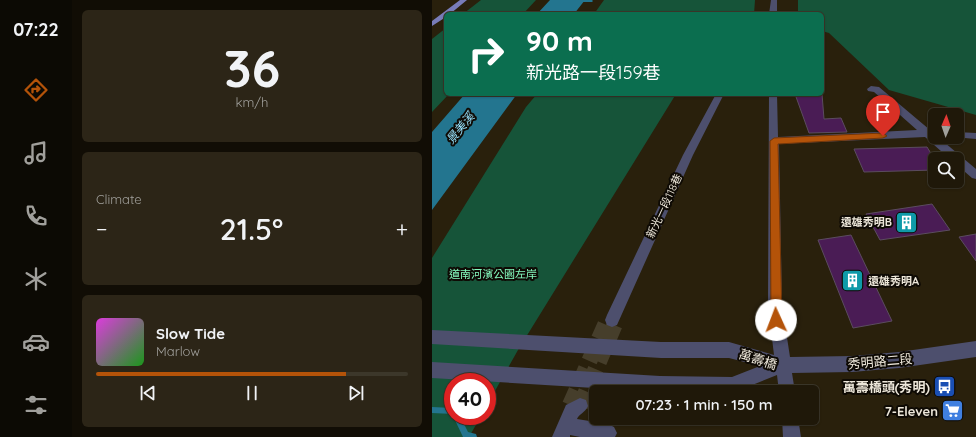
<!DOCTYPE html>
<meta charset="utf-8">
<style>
:root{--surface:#1f1809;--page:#2c2517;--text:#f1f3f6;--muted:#a1a09c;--line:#3c372a;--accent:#b45309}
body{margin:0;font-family:Quicksand,"Noto Sans TC",sans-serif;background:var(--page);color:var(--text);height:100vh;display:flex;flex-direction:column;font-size:15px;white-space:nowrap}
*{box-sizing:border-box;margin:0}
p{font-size:13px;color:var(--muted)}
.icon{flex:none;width:22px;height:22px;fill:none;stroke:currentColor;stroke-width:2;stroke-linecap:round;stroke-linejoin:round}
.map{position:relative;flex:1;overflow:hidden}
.drawer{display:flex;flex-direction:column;gap:10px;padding:10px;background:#110d05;width:360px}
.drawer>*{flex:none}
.top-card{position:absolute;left:12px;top:12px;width:380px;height:84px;border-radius:6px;box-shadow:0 1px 3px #0004,0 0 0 1px var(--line);background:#0b6e4f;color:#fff;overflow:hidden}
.needle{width:26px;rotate:2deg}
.tools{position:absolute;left:496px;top:108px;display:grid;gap:8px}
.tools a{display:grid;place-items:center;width:36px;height:36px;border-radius:6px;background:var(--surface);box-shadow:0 1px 3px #0004,0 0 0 1px var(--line);font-size:20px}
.speed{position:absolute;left:12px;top:373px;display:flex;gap:8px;font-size:20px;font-weight:700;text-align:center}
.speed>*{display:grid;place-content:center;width:52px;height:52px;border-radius:50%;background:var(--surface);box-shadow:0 1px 3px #0004,0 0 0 1px var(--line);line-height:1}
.speed .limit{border:6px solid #d22;background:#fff;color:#111}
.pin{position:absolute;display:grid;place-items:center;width:34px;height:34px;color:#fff;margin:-41px -17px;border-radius:50% 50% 50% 0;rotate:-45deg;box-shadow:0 0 4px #0007}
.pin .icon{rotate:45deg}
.me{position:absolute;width:44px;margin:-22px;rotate:358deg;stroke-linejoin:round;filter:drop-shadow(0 0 3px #0008)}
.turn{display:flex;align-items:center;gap:14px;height:84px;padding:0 16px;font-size:18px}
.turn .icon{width:52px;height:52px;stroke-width:2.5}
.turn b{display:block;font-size:28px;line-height:34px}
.big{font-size:30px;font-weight:600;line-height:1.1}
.drawer .widget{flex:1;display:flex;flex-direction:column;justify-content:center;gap:6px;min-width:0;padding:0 14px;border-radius:6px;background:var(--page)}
.drawer .dial{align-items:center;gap:0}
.dial b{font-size:52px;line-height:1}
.song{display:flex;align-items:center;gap:12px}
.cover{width:48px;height:48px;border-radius:6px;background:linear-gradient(135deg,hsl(300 70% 55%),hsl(120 70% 35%))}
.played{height:4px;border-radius:2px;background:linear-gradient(90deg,var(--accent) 80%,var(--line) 80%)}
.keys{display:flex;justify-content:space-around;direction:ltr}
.heat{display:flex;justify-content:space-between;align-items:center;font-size:22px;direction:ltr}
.trip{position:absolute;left:157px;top:385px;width:230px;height:40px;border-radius:6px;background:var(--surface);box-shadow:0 1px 3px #0004,0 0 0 1px var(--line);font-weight:600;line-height:40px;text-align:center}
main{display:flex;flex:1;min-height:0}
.tabs{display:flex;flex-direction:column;width:72px;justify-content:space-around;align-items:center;background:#0c0a04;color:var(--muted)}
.tabs .icon{width:28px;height:28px}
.tabs .selected{color:var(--accent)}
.tabs b{font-size:18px;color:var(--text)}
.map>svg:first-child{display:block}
.green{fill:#165439}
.water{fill:#23758f}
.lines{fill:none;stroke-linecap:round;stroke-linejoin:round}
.stream{fill:#23758f;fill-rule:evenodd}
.building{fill:#4a1c55;stroke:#5b4c5f}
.minor-tunnel{stroke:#463e2b;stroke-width:16;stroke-dasharray:16 8;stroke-linecap:butt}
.minor{fill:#4d4f6d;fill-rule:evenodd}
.major{fill:#787cb8;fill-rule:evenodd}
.route{fill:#b45309;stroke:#753606}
.labels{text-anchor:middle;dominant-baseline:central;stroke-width:4;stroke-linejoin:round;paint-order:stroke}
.street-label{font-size:11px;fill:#ede7da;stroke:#0e0a04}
.poi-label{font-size:11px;font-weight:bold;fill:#ede7da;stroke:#0e0a04;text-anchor:end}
.park-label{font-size:11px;fill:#86fcc0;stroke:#0e0a04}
.water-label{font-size:12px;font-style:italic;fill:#97e1fc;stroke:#0e0a04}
.near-street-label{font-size:13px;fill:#ede7da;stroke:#0e0a04}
.near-poi-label{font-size:13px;font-weight:bold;fill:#ede7da;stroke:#0e0a04;text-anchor:end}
</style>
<main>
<nav class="tabs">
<b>07:22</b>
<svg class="icon selected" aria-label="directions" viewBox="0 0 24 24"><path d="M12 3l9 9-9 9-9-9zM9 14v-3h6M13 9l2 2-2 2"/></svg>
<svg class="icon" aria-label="music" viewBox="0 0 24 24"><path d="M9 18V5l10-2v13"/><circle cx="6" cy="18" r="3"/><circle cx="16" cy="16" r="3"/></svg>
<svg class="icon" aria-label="phone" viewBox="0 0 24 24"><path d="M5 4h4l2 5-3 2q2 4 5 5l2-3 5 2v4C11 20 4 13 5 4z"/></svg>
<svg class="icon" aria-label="climate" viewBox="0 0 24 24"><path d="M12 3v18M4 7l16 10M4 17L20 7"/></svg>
<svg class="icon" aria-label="car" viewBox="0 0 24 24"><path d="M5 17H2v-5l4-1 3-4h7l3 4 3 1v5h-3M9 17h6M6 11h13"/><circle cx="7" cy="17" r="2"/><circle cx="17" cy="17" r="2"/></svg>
<svg class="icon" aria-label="filters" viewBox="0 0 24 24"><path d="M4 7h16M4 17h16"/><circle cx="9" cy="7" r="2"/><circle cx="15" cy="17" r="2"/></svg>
</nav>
<section class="drawer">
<div class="widget dial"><b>36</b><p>km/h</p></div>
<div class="widget"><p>Climate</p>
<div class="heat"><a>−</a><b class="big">21.5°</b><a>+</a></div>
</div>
<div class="widget">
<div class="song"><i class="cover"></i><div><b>Slow Tide</b><p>Marlow</p></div></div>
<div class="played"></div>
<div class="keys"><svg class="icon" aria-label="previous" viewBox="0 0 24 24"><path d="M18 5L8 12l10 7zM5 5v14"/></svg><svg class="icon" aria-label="pause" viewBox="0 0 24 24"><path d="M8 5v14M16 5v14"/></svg><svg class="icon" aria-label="next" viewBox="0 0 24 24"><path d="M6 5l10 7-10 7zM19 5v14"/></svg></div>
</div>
</section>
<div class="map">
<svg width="544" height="437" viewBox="0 0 544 437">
<rect width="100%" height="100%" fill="#29200c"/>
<path class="green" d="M 49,0 L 104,0 L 91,14 L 31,14 Z
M 172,0 L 323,0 L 322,14 L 162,14 Z
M 366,0 L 544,0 L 544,115 L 457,90 L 397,33 L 390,31 L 390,14 L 366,14 Z
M 14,28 L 14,94 L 17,94 L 0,112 L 0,39 Z
M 105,94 L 244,94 L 86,350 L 55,405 L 55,382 L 21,382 L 21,416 L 49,416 L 37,437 L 0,437 L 0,258 L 94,107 Z"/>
<path class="water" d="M 118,0 L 153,0 L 142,14 L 105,14 Z
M 33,94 L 85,94 L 0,210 L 0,132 Z"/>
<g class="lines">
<path class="stream" d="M 145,0 L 160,0 L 161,1 L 160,2 L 144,2 L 144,0 Z
M 0,407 L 21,408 L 21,414 L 0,413 Z
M 21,415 L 21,416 L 28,416 L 36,432 L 44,434 L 45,437 L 31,437 L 22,418 L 20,416 Z"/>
</g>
<path class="building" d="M 363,94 L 390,94 L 392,119 L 409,118 L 415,132 L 377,133 Z
M 495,147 L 503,160 L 503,170 L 432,172 L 422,149 Z
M 500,204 L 518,230 L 448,240 L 434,214 Z
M 544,234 L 544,261 L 527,237 Z
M 419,235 L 460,321 L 421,328 L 386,240 Z"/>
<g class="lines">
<path class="minor-tunnel" d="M 138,405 L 174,323
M 148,406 L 183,324"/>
<path class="minor" d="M 339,0 L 345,0 L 345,14 L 337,14 Z
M 439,86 L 447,87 L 498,130 L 503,131 L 503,137 L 506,137 L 544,169 L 544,179 L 540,178 L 525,165 L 525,159 L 518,159 L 493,137 L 347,144 L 350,305 L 358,357 L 420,356 L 467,352 L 544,341 L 544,357 L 467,368 L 420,372 L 360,373 L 363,392 L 347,392 L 345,375 L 303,392 L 228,392 L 0,378 L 0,362 L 228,376 L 300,377 L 328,366 L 297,358 L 229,358 L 0,344 L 0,330 L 229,342 L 297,342 L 342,355 L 336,305 L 337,94 L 345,94 L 346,137 L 485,130 L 442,92 L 436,91 L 435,89 Z
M 284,94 L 292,94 L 261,155 L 185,325 L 180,327 L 175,325 L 173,320 L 175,315 L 251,155 Z
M 525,132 L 544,133 L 544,139 L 521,137 L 525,137 Z
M 148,398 L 154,400 L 156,406 C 153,413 147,414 145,419 L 176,424 L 182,427 L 185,433 L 183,437 L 148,437 L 138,435 L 138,437 L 120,437 L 134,405 Z
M 350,418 L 366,418 L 369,437 L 351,437 Z"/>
<path class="major" d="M 28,0 L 35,0 L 18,14 L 14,14 L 14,17 L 0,26 L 0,21 Z"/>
</g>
<path class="route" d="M 451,133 L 455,136 L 451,138 L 346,144 L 350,320 L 348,324 L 344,326 L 340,324 L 339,320 L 338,141 L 342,138 Z"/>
<defs>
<symbol id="building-square" viewBox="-11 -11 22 22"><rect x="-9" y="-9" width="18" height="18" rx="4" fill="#0f9aa8" stroke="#0e0a04"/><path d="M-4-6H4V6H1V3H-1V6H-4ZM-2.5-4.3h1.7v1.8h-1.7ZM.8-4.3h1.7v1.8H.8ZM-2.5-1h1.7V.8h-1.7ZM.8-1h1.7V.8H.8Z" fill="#fff"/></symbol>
<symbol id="bus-square" viewBox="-11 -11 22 22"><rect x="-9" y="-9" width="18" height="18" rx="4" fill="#1a4fb4" stroke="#0e0a04"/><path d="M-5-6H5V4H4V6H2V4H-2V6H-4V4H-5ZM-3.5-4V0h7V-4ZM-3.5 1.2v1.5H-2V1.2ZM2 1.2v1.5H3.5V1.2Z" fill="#fff"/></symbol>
<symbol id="supermarket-square" viewBox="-11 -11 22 22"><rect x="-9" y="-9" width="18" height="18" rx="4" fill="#3f7fe0" stroke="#0e0a04"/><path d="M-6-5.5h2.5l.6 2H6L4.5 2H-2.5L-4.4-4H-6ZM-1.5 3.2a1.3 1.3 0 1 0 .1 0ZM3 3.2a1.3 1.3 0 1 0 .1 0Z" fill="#fff"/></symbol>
</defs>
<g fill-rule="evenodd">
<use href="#building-square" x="462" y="210" width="25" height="25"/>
<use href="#building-square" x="408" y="268" width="25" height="25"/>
<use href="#bus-square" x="500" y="374" width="25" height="25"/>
<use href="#supermarket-square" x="508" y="398" width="25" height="25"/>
</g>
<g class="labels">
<g class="street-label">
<text transform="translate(232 206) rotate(-65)">新光一段118巷</text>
</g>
<g class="poi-label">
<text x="460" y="222">遠雄秀明B</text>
<text x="436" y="281" text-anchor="start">遠雄秀明A</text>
</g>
<g class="park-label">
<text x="61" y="274">道南河濱公園左岸</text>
</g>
<g class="water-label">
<text transform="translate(28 128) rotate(-50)">景美溪</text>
</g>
<g class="near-street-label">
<text transform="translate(326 359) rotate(18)">萬壽橋</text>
<text transform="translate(448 361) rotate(-5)">秀明路二段</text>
</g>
<g class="near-poi-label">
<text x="498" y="387">萬壽橋頭(秀明)</text>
<text x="506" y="411">7-Eleven</text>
</g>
</g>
</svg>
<div class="tools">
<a><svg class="needle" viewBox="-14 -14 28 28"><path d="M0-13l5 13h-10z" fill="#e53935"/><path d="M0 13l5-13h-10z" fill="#a1a09c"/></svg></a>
<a><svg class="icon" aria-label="search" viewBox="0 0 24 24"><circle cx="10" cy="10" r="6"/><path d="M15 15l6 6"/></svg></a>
</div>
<div class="speed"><div class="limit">40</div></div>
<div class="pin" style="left:451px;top:136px;background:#d93025"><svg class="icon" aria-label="arrive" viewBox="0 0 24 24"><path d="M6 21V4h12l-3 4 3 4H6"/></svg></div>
<svg class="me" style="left:344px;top:320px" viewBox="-20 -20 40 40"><circle r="19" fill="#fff"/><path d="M0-13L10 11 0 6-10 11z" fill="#b45309"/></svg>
<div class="trip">07:23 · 1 min · 150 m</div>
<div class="top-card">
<div class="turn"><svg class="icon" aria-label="right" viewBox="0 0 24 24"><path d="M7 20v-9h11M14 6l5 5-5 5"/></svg><div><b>90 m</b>新光路一段159巷</div></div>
</div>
</div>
</main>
